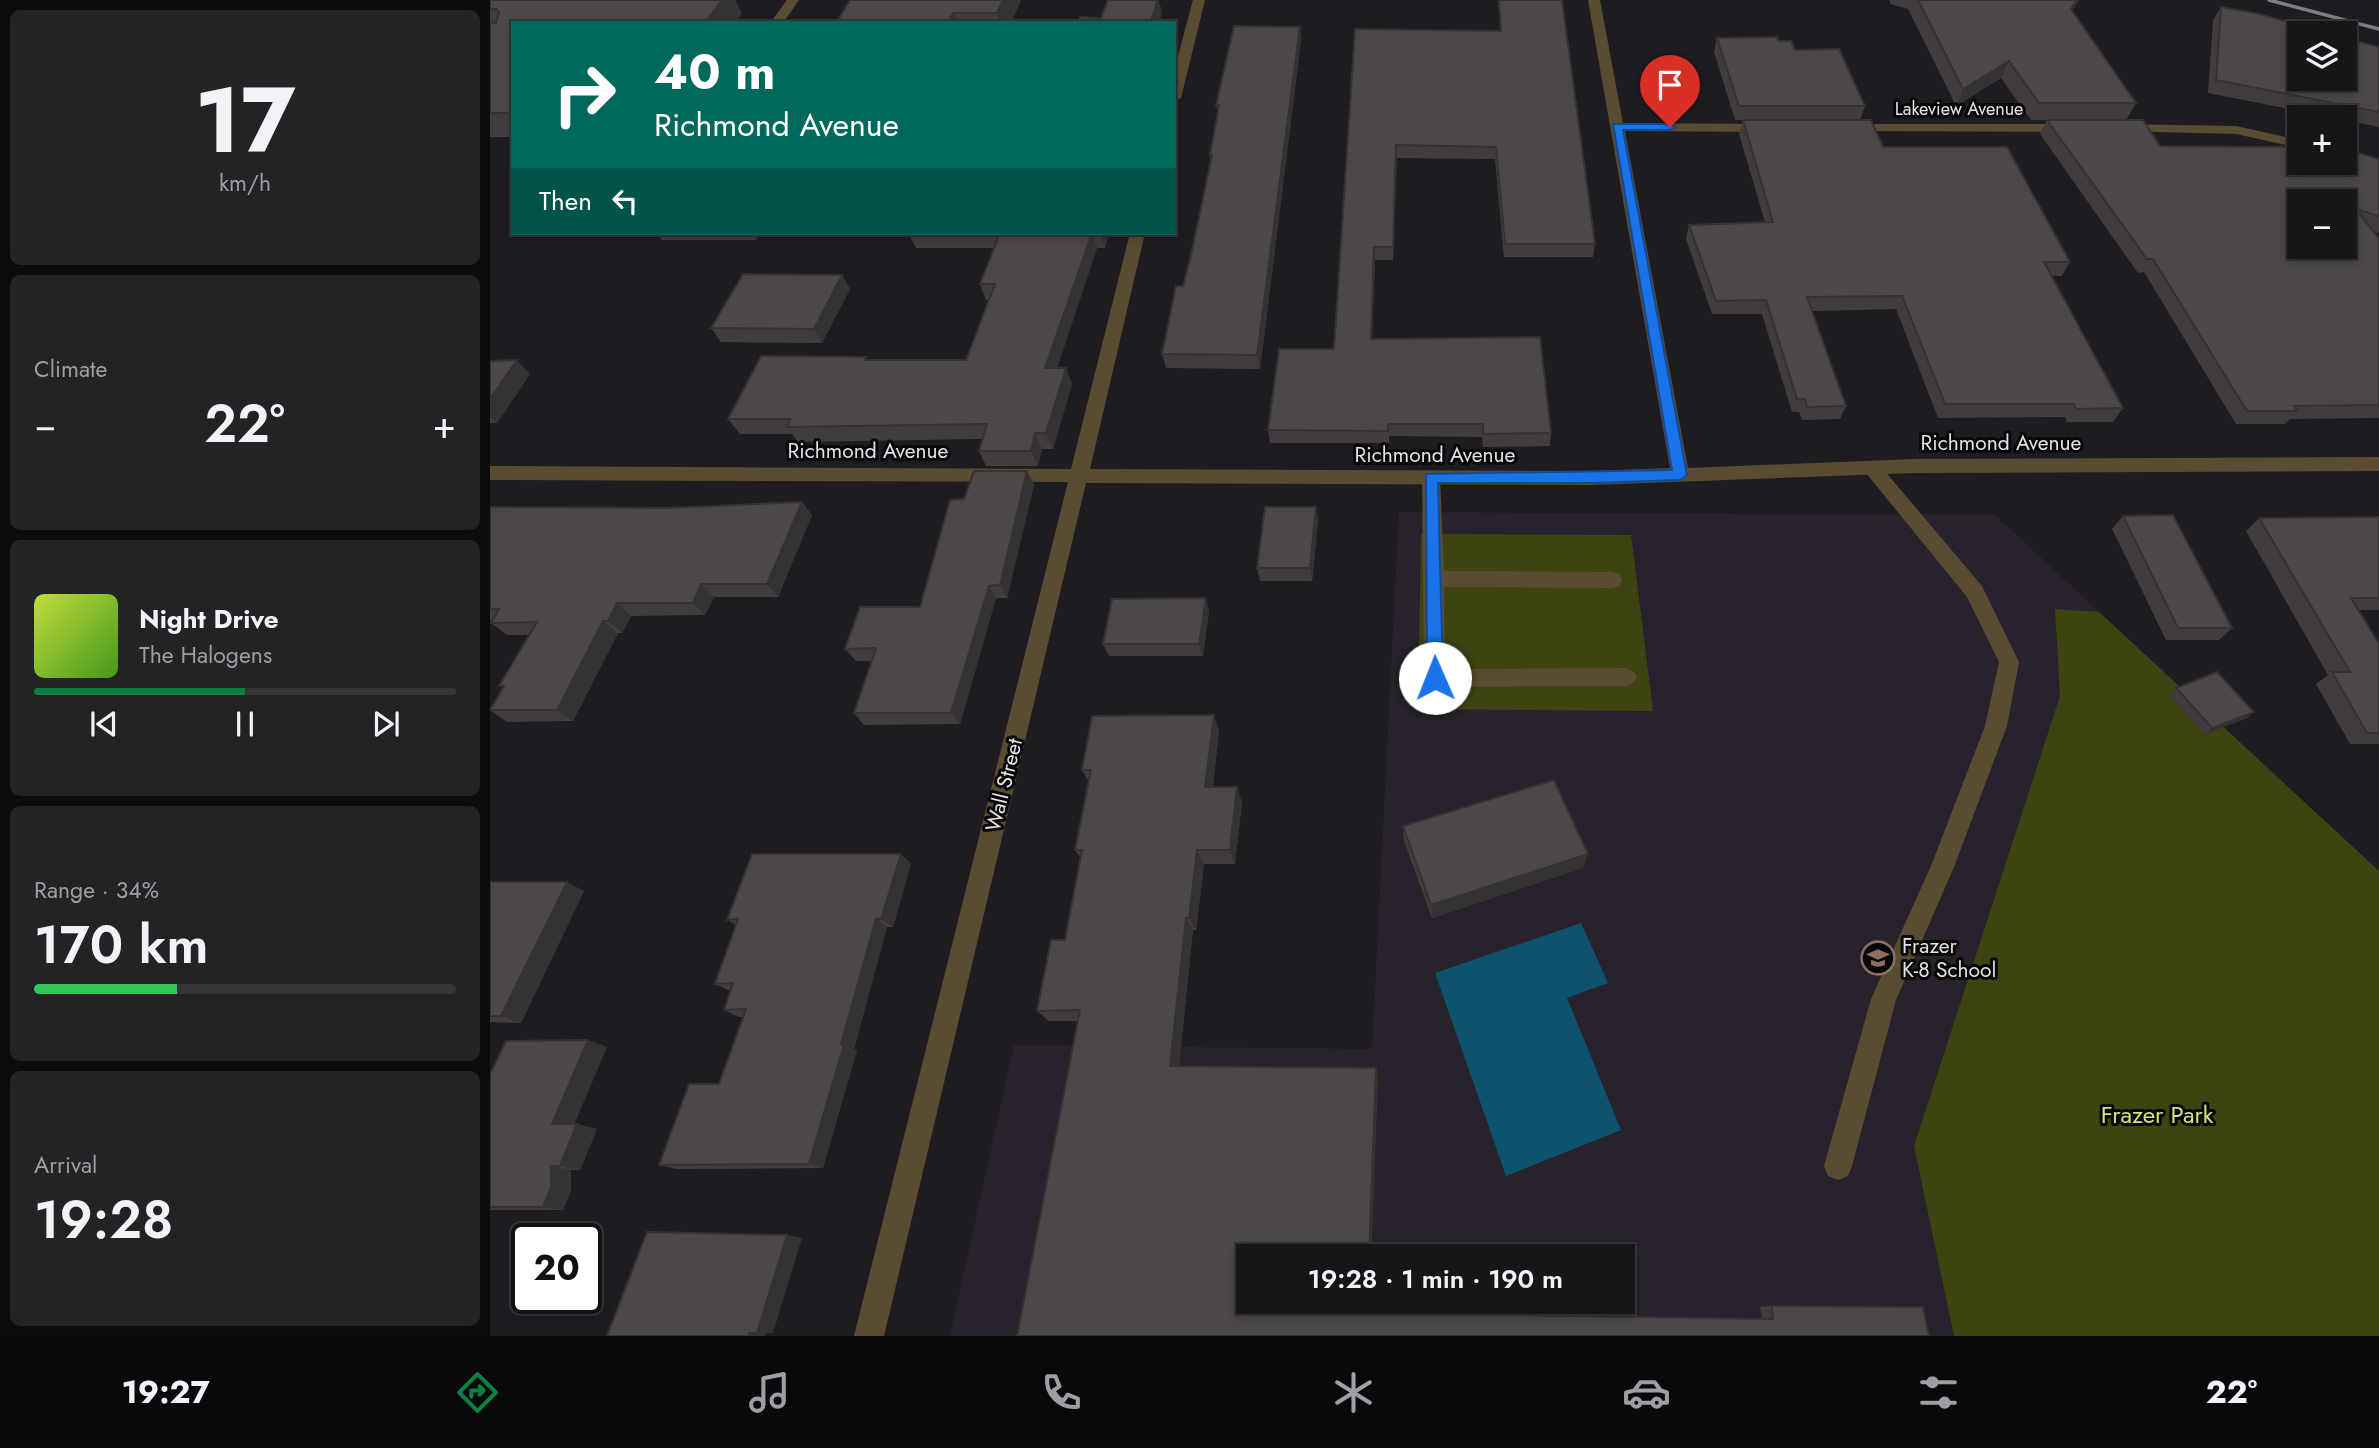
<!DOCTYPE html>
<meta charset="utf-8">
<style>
:root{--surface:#161518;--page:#232225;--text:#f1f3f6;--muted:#9e9fa2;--line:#353437;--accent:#0b8043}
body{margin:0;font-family:Jost,sans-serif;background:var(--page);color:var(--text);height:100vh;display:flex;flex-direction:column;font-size:26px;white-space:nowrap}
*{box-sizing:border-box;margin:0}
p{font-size:23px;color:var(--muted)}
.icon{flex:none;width:38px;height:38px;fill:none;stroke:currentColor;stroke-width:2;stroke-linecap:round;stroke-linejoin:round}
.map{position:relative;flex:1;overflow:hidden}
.drawer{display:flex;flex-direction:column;gap:10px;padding:10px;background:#0c0c0d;width:490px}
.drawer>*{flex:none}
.hud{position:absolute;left:21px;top:21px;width:665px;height:214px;border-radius:0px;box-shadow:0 4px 10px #0003,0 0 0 2px var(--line);background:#00695c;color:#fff;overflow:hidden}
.fabs{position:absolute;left:1797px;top:21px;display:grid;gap:14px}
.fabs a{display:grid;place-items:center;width:70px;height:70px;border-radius:0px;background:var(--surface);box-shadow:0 4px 10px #0003,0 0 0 2px var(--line);font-size:35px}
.speed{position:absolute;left:21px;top:1223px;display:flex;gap:14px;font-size:35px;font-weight:700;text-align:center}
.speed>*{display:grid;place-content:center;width:91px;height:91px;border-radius:50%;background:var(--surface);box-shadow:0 4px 10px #0003,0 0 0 2px var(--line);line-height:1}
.speed .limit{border:4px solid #111;border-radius:10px;background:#fff;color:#111}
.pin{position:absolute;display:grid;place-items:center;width:60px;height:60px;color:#fff;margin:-72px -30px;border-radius:50% 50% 50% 0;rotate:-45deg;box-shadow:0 0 7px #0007}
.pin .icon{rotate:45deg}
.me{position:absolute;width:77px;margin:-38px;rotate:359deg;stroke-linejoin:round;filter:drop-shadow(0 0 5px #0008)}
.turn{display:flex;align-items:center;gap:24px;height:147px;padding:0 28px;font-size:32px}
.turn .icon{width:91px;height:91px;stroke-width:2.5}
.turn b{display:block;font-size:49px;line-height:60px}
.then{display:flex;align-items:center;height:66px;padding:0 28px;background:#0003;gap:14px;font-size:26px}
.big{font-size:52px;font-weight:600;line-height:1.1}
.drawer .tile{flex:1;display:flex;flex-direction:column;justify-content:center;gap:10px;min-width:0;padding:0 24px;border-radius:10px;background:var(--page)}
.drawer .dial{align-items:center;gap:0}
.dial b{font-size:91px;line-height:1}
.song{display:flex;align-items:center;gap:21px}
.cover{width:84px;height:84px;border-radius:10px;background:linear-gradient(135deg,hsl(70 70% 55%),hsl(100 70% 35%))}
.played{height:7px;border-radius:4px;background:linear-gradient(90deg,var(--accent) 50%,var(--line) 50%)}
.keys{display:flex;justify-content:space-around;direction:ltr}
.heat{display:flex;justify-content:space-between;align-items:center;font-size:38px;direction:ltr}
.charge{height:10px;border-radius:5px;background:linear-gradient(90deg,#34c759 34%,var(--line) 0)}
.trip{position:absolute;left:746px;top:1244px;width:399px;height:70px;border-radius:0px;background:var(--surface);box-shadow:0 4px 10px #0003,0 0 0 2px var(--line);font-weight:600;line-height:70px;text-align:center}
.tab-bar{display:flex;height:112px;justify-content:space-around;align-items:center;background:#09080a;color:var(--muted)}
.tab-bar .icon{width:49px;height:49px}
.tab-bar .on{color:var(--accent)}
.tab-bar b{font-size:32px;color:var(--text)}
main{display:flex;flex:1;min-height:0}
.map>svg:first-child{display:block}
.built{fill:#27222b;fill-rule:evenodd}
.green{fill:#3e4411}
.water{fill:#0e526e}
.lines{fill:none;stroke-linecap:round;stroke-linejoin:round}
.service{fill:#5a4c32;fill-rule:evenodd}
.minor{fill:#5a4c32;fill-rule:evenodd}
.rail{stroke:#807e82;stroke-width:3.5}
.wall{fill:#413d3f}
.shaded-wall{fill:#353233}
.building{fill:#4c4749;stroke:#353233;stroke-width:2;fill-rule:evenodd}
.route{fill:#1a73e8;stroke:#114b97;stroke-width:2}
.labels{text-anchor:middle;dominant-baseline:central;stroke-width:6;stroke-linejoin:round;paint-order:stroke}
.far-street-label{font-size:18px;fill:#e3e2e5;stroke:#080709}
.street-label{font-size:21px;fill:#e3e2e5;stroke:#080709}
.poi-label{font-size:21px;fill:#e3e2e5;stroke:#080709;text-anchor:start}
.near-park-label{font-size:24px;fill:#d5e47e;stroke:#080709}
</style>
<main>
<section class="drawer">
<div class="tile dial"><b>17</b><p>km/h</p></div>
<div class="tile"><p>Climate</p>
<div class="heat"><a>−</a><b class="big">22°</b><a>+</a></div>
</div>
<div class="tile">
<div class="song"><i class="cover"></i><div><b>Night Drive</b><p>The Halogens</p></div></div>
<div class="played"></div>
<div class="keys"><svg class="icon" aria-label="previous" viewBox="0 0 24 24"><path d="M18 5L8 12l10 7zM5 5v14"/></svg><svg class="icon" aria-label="pause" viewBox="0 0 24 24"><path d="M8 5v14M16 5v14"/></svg><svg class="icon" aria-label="next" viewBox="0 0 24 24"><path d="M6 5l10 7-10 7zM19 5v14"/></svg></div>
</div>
<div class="tile"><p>Range · 34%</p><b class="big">170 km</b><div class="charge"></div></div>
<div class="tile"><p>Arrival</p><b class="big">19:28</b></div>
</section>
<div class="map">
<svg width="1889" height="1336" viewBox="0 0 1889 1336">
<rect width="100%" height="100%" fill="#1e1c20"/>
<path class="built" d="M 909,512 L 1505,515 L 1889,871 L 1889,1336 L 460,1336 L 524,1045 L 882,1049 ZM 758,1256 L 1132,1256 L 1132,1302 L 758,1302 Z"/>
<path class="green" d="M 931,534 L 1141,535 L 1163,711 L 928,709 Z
M 1565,609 L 1609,612 L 1889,871 L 1889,1336 L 1464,1336 L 1424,1146 L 1570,696 Z"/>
<path class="water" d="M 1091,923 L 1118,983 L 1077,998 L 1131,1130 L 1016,1176 L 945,973 Z"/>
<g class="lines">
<path class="service" d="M 297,0 L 309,0 L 293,23 L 280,23 Z
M 1382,461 L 1388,463 L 1492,586 L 1529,662 L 1517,726 L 1464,867 L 1406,1000 L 1362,1166 L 1358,1176 L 1348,1180 L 1338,1176 L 1334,1166 L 1381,999 L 1441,866 L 1495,726 L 1509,662 L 1477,597 L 1376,473 L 1373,468 L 1376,463 Z
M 941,471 L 948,473 L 950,478 L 954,571 L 1122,572 L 1129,574 L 1132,580 L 1129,586 L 1122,588 L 954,587 L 955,669 L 1136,668 L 1143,671 L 1147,677 L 1143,683 L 1136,686 L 945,687 L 938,684 L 934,678 L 932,478 L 934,473 Z"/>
<path class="minor" d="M 703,0 L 715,0 L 691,98 L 684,102 L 684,71 Z
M 1098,0 L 1110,0 L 1133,123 L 1277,124 L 1284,128 L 1277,132 L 1135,131 L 1198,468 L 1425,459 L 1889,457 L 1889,471 L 1425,473 L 1102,485 L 596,483 L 394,1336 L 364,1336 L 578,482 L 0,480 L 0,466 L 581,469 L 640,233 L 655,233 L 600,469 L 1102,471 L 1180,468 Z
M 1358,124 L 1582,124 L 1589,128 L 1582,132 L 1353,131 L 1353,125 Z
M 1631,124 L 1746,126 L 1810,140 L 1810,148 L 1746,134 L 1626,131 L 1626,125 Z"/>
<path class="rail" d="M 1779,0 L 1889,29"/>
</g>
<path class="wall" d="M 0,0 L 252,13 L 23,23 L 23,137 L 0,137 Z
M 360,0 L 531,0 L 521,23 L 346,23 Z
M 1008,0 L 1072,0 L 1105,244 L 1103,257 L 1014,257 L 1005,159 L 907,158 L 903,260 L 885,260 L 882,339 L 1061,433 L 1060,446 L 993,447 L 992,437 L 899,436 L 899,443 L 780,443 L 778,430 L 844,349 L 865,29 L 1010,31 Z
M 1399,0 L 1589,0 L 1582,11 L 1646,103 L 1636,120 L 1670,146 L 1865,152 L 1889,159 L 1889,233 L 1883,232 L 1889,239 L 1889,418 L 1800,419 L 1795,424 L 1746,424 L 1654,272 L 1648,273 L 1550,134 L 1557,120 L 1541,120 L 1511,78 L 1466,106 L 1418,9 L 1401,4 Z
M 1731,7 L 1889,47 L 1889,127 L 1855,120 L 1855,117 L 1839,117 L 1718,93 L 1723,20 Z
M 810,27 L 811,40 L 770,369 L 676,368 L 672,354 L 693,286 L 721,162 L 720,155 L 728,113 L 726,105 Z
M 1227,38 L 1288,41 L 1305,50 L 1375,106 L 1370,120 L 1393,147 L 1580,262 L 1572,276 L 1561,276 L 1633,408 L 1623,422 L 1577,422 L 1575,417 L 1448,418 L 1406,309 L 1322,311 L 1356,406 L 1350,419 L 1312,420 L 1309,412 L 1302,412 L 1272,314 L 1222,314 L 1196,239 L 1199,225 L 1275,222 L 1249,134 L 1253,120 L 1245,120 L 1224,52 Z
M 167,233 L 271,233 L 266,240 L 172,240 Z
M 418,233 L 619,233 L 615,248 L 607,248 L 567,368 L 582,384 L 563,449 L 552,449 L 548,466 L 496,466 L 489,451 L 492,439 L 308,442 L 302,434 L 250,434 L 238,419 L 376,357 L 378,360 L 476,360 L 499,300 L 496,300 L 490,284 L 504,248 L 426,248 Z
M 352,275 L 360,289 L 332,343 L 231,342 L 221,328 Z
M 0,361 L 40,374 L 7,423 L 0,423 Z
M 537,471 L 544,485 L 517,598 L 506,598 L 470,724 L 374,725 L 364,713 L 382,661 L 366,661 L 355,649 L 430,607 L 474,499 Z
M 312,502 L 322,515 L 288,597 L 224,597 L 215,615 L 141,616 L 132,633 L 128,633 L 83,721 L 17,722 L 0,710 L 13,688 L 9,686 L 40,635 L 17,635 L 1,623 L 2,621 L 0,621 L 0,507 L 177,508 Z
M 1633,516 L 1742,628 L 1729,640 L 1676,640 L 1622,529 Z
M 1889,517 L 1889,610 L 1868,610 L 1889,644 L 1889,744 L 1860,744 L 1826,684 L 1838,675 L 1756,531 L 1769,518 Z
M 828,520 L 822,581 L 770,581 L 767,568 Z
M 719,611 L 713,656 L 619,656 L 613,644 Z
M 1686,688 L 1764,712 L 1757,718 L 1715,734 L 1679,694 Z
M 729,731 L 723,787 L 752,802 L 745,864 L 714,864 L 706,930 L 703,930 L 689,1066 L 888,1076 L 881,1256 L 758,1256 L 758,1302 L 879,1302 L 879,1313 L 1272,1319 L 1270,1307 L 1282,1306 L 1439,1336 L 527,1336 L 588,1021 L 559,1021 L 547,1011 L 575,940 L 591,858 L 585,850 L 599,782 L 592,770 Z
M 913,826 L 1093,868 L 942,918 L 914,841 Z
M 421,863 L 403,927 L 397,927 L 364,1049 L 367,1050 L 333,1168 L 187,1169 L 169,1165 L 229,1084 L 253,1017 L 249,1017 L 234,1010 L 240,991 L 225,984 L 246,925 L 237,920 Z
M 0,882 L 94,891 L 31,1023 L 0,1022 Z
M 117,1047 L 84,1124 L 107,1129 L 90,1170 L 81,1170 L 81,1190 L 73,1210 L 0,1210 L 0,1074 Z"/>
<path class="shaded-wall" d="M 232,0 L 245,0 L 252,13 L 246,23 L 215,23 Z
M 513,0 L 531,0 L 521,23 L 510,23 L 507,13 Z
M 668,0 L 669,0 L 672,13 L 669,23 L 660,23 Z
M 1587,0 L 1589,0 L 1573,26 L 1581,9 Z
M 463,13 L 467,23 L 458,23 Z
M 810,27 L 811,40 L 770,369 L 767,355 Z
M 1519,61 L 1511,78 L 1466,106 L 1473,89 Z
M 906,145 L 907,158 L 903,260 L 903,247 Z
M 262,233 L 271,233 L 266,240 Z
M 602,233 L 607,248 L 562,383 L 555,368 Z
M 610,233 L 619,233 L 615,248 Z
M 884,247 L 885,260 L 881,352 L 881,339 Z
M 352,275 L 360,289 L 332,343 L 324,329 Z
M 27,360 L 40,374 L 7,423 L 0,417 L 0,399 Z
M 576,368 L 582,384 L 563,449 L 556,433 Z
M 545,433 L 552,449 L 548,466 L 541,451 Z
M 537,471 L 544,485 L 517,598 L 510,585 Z
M 312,502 L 322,515 L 288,597 L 277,584 Z
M 826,507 L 828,520 L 822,581 L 820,568 Z
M 211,584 L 224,597 L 215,615 L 203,603 Z
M 499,586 L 506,598 L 470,724 L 461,713 Z
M 716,598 L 719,611 L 713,656 L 709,644 Z
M 127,603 L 141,616 L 132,633 L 118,621 Z
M 113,621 L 128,633 L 83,721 L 67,710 Z
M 1764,712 L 1757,718 L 1715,734 L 1722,728 Z
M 724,715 L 729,731 L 721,802 L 715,787 Z
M 747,787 L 752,802 L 745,864 L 740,850 Z
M 707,850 L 714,864 L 706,930 L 699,918 Z
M 411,854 L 421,863 L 403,927 L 391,919 Z
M 1098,854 L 1093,868 L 942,918 L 941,905 Z
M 77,882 L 94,891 L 31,1023 L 11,1016 Z
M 696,918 L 703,930 L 688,1074 L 680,1066 Z
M 386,919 L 397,927 L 364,1049 L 367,1050 L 333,1168 L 319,1164 Z
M 98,1040 L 117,1047 L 82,1129 L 62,1124 Z
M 886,1068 L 888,1076 L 881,1256 L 879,1256 Z
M 87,1124 L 107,1129 L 90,1170 L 70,1166 Z
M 61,1166 L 81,1170 L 81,1190 L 73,1210 L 53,1207 Z
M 297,1235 L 312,1238 L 283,1333 L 276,1333 L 275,1336 L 258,1336 Z
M 877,1302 L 879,1302 L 879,1314 L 877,1313 Z"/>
<path class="building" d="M 0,0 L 232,0 L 215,23 L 23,23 L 23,113 L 0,113 L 0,22 L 6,23 L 9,12 L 6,9 L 0,9 Z
M 360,0 L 513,0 L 507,13 L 463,13 L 458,23 L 346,23 Z
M 618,0 L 668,0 L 660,23 L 588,23 L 590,17 L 611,18 Z
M 1009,0 L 1072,0 L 1105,244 L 1015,244 L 1006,147 L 906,145 L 903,247 L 884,247 L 881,339 L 1050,337 L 1061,433 L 993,434 L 993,424 L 898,424 L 898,431 L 778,430 L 789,349 L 844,349 L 865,29 L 1011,31 Z
M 1428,0 L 1587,0 L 1581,9 L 1646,103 L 1549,103 L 1519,61 L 1473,89 Z
M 1731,7 L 1770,14 L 1837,33 L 1810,33 L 1810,79 L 1855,79 L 1855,38 L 1889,47 L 1889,112 L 1726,80 Z
M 744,26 L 810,27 L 767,355 L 672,354 L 686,286 L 693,286 L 702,251 L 722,155 L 720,155 L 729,105 L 726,105 Z
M 1287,37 L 1288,41 L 1301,41 L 1305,50 L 1349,49 L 1375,106 L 1249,106 L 1227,38 Z
M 1253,120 L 1381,120 L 1393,147 L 1517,147 L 1580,262 L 1554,262 L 1633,408 L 1586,409 L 1584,404 L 1455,404 L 1412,296 L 1317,297 L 1356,406 L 1317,407 L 1315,399 L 1307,399 L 1276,300 L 1226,301 L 1199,225 L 1283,222 Z
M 1557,120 L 1653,120 L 1670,146 L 1810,147 L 1810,163 L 1855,163 L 1855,148 L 1863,148 L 1865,152 L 1889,159 L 1889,216 L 1866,209 L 1889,239 L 1889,405 L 1804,406 L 1807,411 L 1757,411 L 1663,259 L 1657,259 ZM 1810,201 L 1855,201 L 1855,247 L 1810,247 Z
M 510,233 L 602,233 L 555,368 L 576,368 L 556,433 L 545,433 L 541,451 L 489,451 L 497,424 L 297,427 L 300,419 L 238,419 L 271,356 L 376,357 L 375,360 L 476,360 L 505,284 L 490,284 Z
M 253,274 L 352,275 L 324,329 L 221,328 Z
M 27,360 L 0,399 L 0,361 Z
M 484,471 L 537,471 L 510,585 L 499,586 L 461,713 L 364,713 L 386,648 L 355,649 L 370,607 L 430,607 L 460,500 L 474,499 Z
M 312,502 L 277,584 L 211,584 L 203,603 L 127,603 L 118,621 L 113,621 L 67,710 L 0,710 L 14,686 L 9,686 L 47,622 L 1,623 L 9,609 L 0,609 L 0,507 L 177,508 Z
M 775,507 L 826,507 L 820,568 L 767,568 Z
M 1683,515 L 1742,628 L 1688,628 L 1633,516 Z
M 1889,517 L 1889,598 L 1861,598 L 1889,644 L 1889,733 L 1877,733 L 1842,672 L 1860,672 L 1769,518 Z
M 716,598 L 709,644 L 613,644 L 622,599 Z
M 1727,672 L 1764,712 L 1722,728 L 1686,688 Z
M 724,715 L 715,787 L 747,787 L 740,850 L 707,850 L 699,918 L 696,918 L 680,1066 L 886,1068 L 879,1256 L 758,1256 L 758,1302 L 877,1302 L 877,1313 L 1283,1319 L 1282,1306 L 1433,1307 L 1439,1336 L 527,1336 L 590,1010 L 547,1011 L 561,940 L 575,940 L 592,850 L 585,850 L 601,770 L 592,770 L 602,716 Z
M 1064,780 L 1098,854 L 941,905 L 913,826 Z
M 262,854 L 411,854 L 391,919 L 386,919 L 351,1044 L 354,1044 L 319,1164 L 169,1165 L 199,1084 L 229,1084 L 256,1009 L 234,1010 L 243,983 L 225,984 L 248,919 L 237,920 Z
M 0,882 L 77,882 L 11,1016 L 0,1016 Z
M 98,1040 L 62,1124 L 87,1124 L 70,1166 L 61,1166 L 61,1187 L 53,1207 L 0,1207 L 0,1074 L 16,1041 Z
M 157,1232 L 297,1235 L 267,1333 L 259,1333 L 258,1336 L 117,1336 Z"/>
<path class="route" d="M 1123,124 L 1180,124 L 1185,127 L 1180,130 L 1133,130 L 1197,475 L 1190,480 L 1102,483 L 948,483 L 953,678 L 951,683 L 940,683 L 937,678 L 936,474 L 1182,470 Z"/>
<defs>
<symbol id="school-ring" viewBox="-11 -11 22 22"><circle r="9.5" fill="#080709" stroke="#8d6e63" stroke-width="1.5"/><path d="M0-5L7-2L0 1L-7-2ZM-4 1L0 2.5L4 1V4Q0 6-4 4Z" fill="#8d6e63"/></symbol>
</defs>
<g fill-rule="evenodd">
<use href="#school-ring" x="1369" y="939" width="38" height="38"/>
</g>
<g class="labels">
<g class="far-street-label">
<text x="1469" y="109">Lakeview Avenue</text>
</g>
<g class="street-label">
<text x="1511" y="443">Richmond Avenue</text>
<text x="378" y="451">Richmond Avenue</text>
<text x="945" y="455">Richmond Avenue</text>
<text transform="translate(514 785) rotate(-76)">Wall Street</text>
</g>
<g class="poi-label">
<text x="1412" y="946">Frazer<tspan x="1412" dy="24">K-8 School</tspan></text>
</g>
<g class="near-park-label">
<text x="1667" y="1114">Frazer Park</text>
</g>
</g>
</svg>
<div class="fabs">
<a><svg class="icon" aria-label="layers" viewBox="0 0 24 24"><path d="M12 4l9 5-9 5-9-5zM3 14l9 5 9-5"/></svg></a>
<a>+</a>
<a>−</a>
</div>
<div class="speed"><div class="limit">20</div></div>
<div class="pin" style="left:1180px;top:127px;background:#d93025"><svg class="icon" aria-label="arrive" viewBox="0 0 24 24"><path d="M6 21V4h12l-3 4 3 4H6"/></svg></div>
<svg class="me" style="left:945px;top:678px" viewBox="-20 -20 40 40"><circle r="19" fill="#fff"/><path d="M0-13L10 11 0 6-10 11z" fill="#1a73e8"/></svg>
<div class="trip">19:28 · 1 min · 190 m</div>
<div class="hud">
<div class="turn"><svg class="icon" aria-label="right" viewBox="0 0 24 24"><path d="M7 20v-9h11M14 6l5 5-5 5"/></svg><div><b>40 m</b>Richmond Avenue</div></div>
<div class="then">Then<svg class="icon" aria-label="left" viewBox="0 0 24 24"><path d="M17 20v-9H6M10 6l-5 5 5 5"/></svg></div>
</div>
</div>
</main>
<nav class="tab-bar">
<b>19:27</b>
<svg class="icon on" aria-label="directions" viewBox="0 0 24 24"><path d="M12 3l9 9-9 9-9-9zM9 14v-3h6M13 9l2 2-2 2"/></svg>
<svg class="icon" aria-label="music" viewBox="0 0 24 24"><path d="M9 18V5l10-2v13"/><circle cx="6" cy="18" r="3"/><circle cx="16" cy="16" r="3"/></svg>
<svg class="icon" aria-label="phone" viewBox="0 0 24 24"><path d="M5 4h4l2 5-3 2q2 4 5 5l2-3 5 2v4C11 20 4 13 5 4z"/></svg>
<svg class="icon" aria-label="climate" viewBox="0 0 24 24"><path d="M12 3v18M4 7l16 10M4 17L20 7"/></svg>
<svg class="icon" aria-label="car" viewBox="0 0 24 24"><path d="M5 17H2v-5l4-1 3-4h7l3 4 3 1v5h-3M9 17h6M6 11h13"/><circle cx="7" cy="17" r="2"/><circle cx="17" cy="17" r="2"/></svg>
<svg class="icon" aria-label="filters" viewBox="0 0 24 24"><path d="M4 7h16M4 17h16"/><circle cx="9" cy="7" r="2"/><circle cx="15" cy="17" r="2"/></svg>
<b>22°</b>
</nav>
